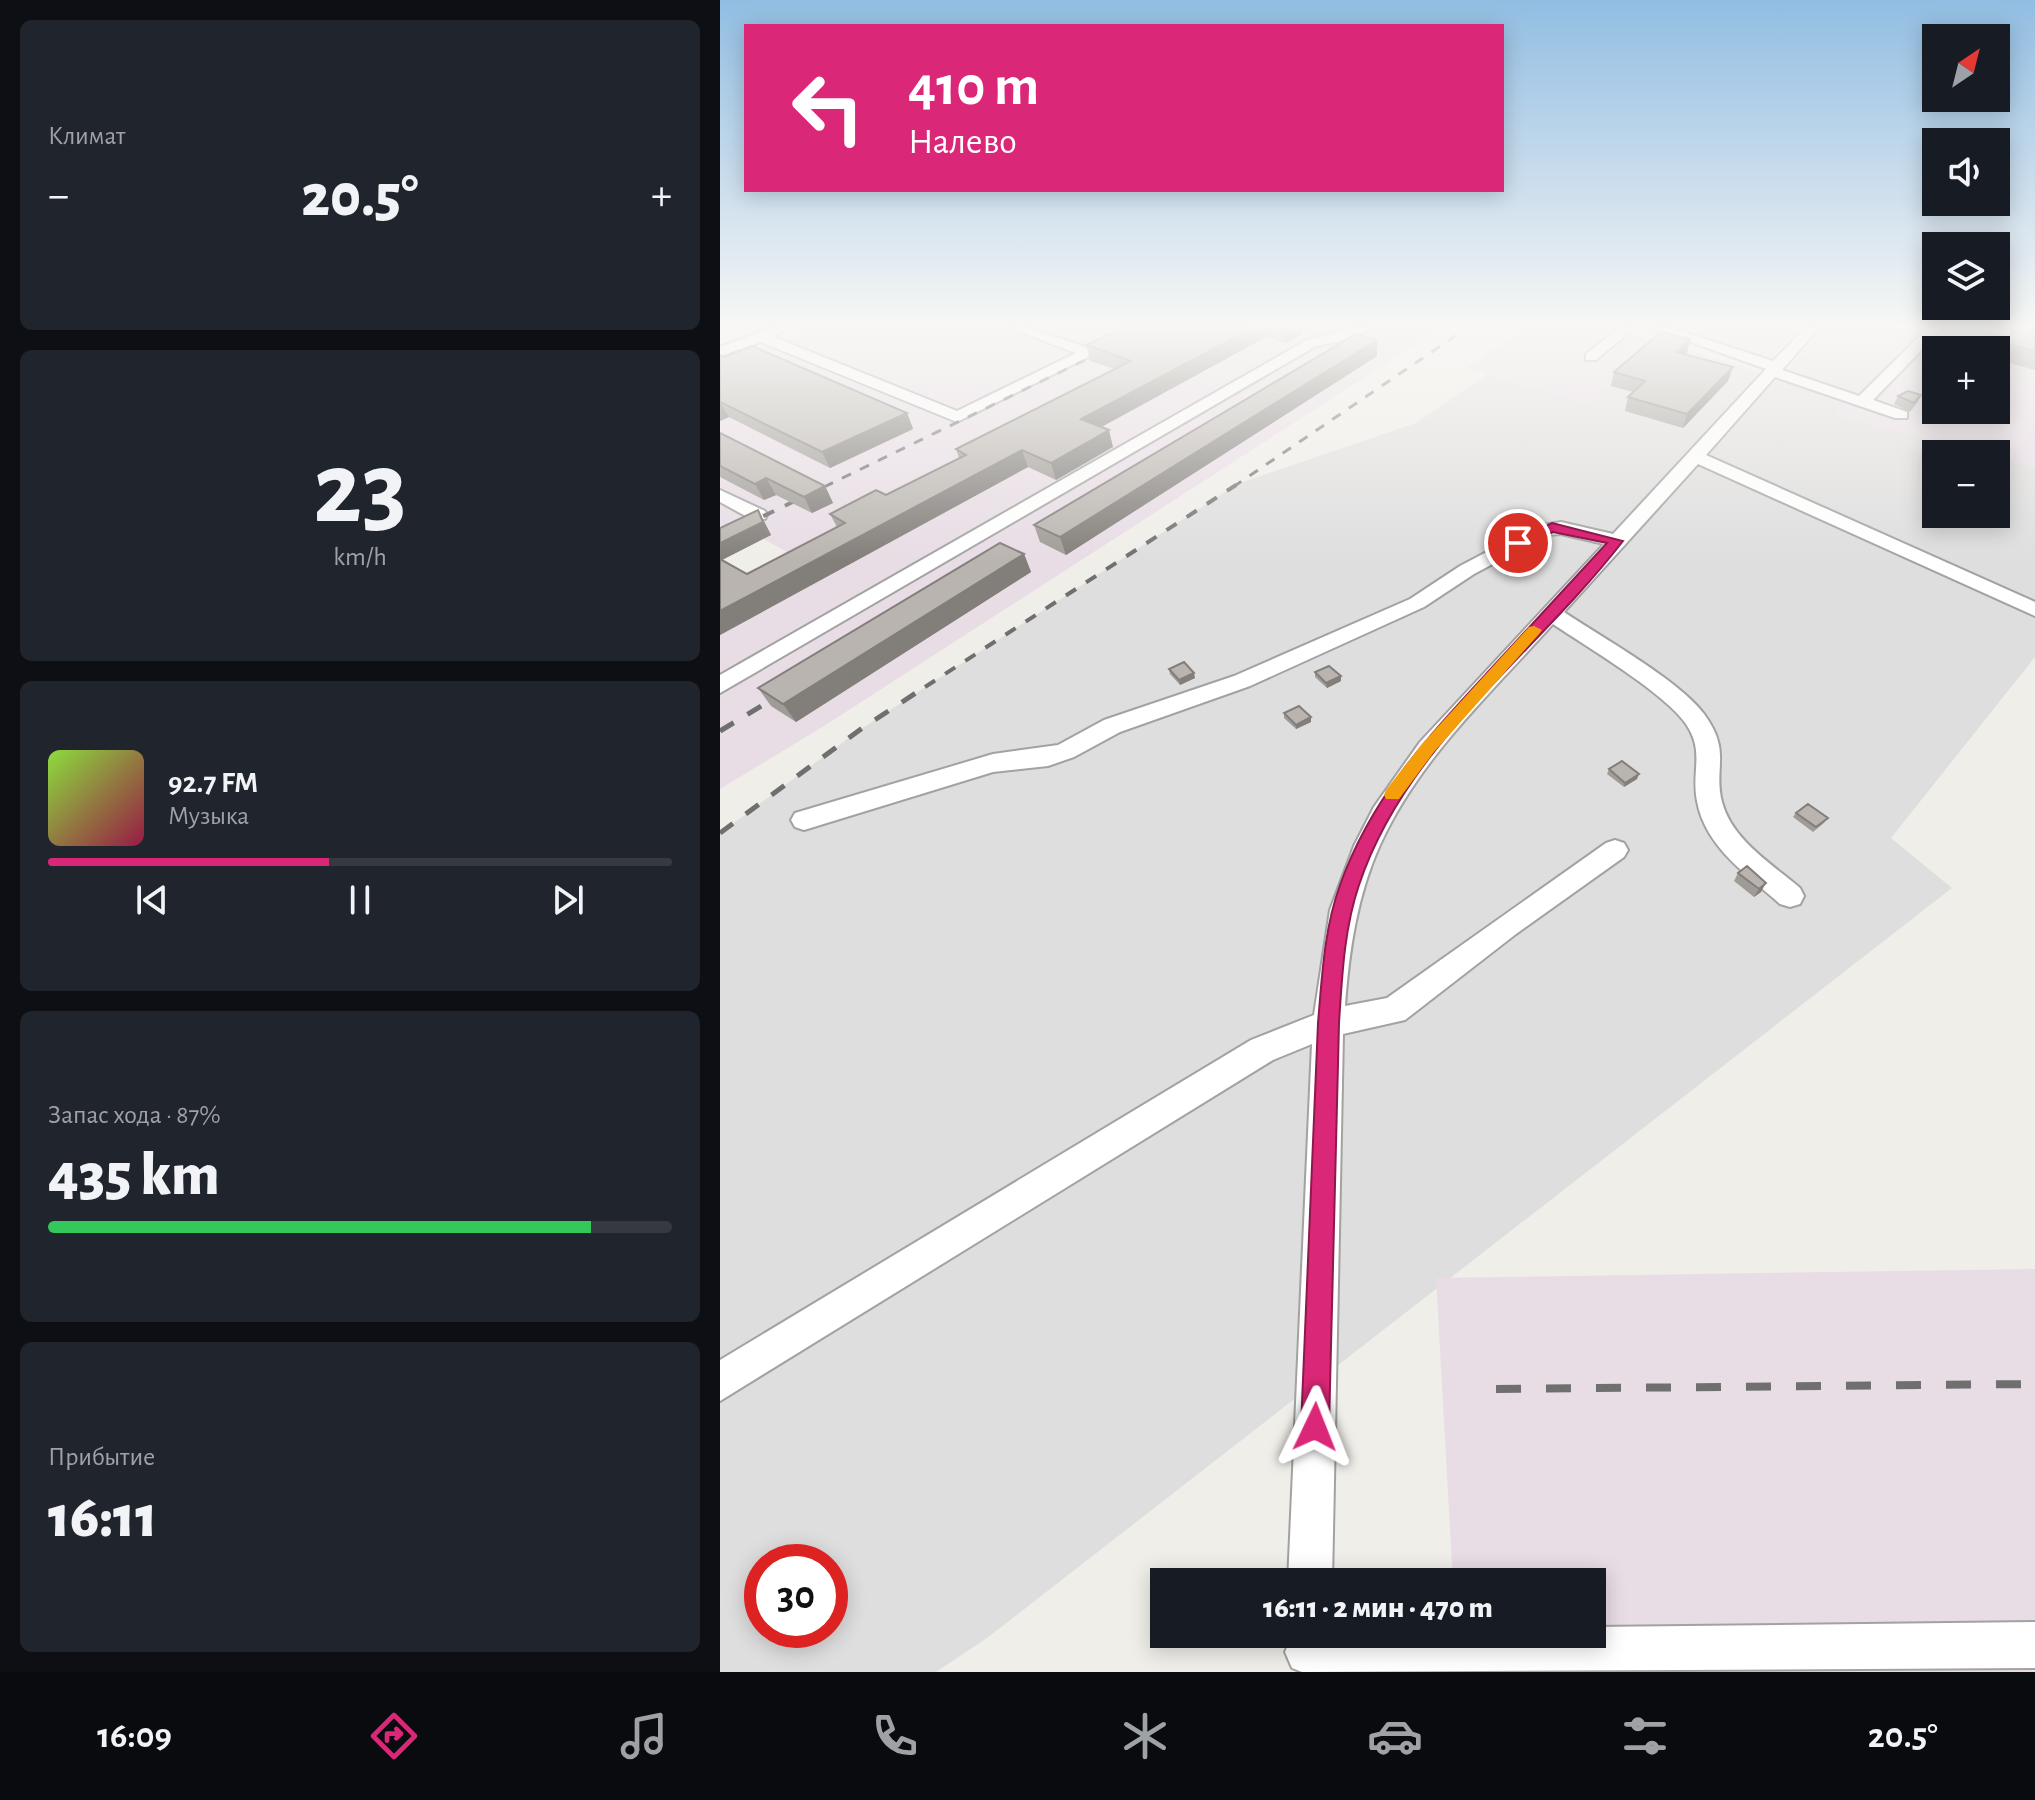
<!DOCTYPE html>
<html lang="ru">
<meta charset="utf-8">
<style>
:root{--surface:#171b24;--page:#20242c;--text:#f1f3f6;--muted:#9ea1a6;--line:#363941;--accent:#db2777}
body{margin:0;font-family:"Alegreya Sans",sans-serif;background:var(--page);color:var(--text);height:100vh;display:flex;flex-direction:column;font-size:30px;white-space:nowrap}
*{box-sizing:border-box;margin:0}
p{font-size:26px;color:var(--muted)}
.icon{flex:none;width:44px;height:44px;fill:none;stroke:currentColor;stroke-width:2;stroke-linecap:round;stroke-linejoin:round}
.map{position:relative;flex:1;overflow:hidden}
.panel{display:flex;flex-direction:column;gap:20px;padding:20px;background:#0d0f14;width:720px}
.panel>*{flex:none}
.top-card{position:absolute;left:24px;top:24px;width:760px;height:168px;border-radius:0px;box-shadow:0 4px 20px #0003;background:#db2777;color:#fff;overflow:hidden}
.needle{width:52px;rotate:35deg}
.tools{position:absolute;left:1202px;top:24px;display:grid;gap:16px}
.tools a{display:grid;place-items:center;width:88px;height:88px;border-radius:0px;background:var(--surface);box-shadow:0 4px 20px #0003;font-size:40px}
.speed{position:absolute;left:24px;top:1544px;display:flex;gap:16px;font-size:40px;font-weight:700;text-align:center}
.speed>*{display:grid;place-content:center;width:104px;height:104px;border-radius:50%;background:var(--surface);box-shadow:0 4px 20px #0003;line-height:1}
.speed .limit{border:12px solid #d22;background:#fff;color:#111}
.pin{position:absolute;display:grid;place-items:center;width:68px;height:68px;color:#fff;margin:-34px;border:4px solid #fff;border-radius:50%;box-shadow:0 2px 8px #0007}
.me{position:absolute;width:88px;margin:-44px;rotate:2deg;stroke-linejoin:round;filter:drop-shadow(0 0 6px #0008)}
.turn{display:flex;align-items:center;gap:28px;height:168px;padding:0 32px;font-size:36px}
.turn .icon{width:104px;height:104px;stroke-width:2.5}
.turn b{display:block;font-size:56px;line-height:68px}
.big{font-size:60px;font-weight:800;line-height:1.1}
.panel .card{flex:1;display:flex;flex-direction:column;justify-content:center;gap:12px;min-width:0;padding:0 28px;border-radius:12px;background:var(--page)}
.panel .dial{align-items:center;gap:0}
.dial b{font-size:104px;line-height:1}
.song{display:flex;align-items:center;gap:24px}
.cover{width:96px;height:96px;border-radius:12px;background:linear-gradient(135deg,hsl(90 70% 55%),hsl(340 70% 35%))}
.played{height:8px;border-radius:4px;background:linear-gradient(90deg,var(--accent) 45%,var(--line) 45%)}
.keys{display:flex;justify-content:space-around;direction:ltr}
.heat{display:flex;justify-content:space-between;align-items:center;font-size:44px;direction:ltr}
.charge{height:12px;border-radius:6px;background:linear-gradient(90deg,#34c759 87%,var(--line) 0)}
.trip{position:absolute;left:430px;top:1568px;width:456px;height:80px;border-radius:0px;background:var(--surface);box-shadow:0 4px 20px #0003;font-weight:800;line-height:80px;text-align:center}
.tab-bar{display:flex;height:128px;justify-content:space-around;align-items:center;background:#090b0e;color:var(--muted)}
.tab-bar .icon{width:56px;height:56px}
.tab-bar .active{color:var(--accent)}
.tab-bar b{font-size:36px;color:var(--text)}
main{display:flex;flex:1;min-height:0}
.map>svg:first-child{display:block}
.residential{fill:#dfdede;fill-rule:evenodd}
.industrial{fill:#e8dce5;fill-rule:evenodd}
.lines{fill:none;stroke-linecap:round;stroke-linejoin:round}
.minor-casing{stroke:#a2a2a2;stroke-width:4}
.minor{fill:#fff;fill-rule:evenodd}
.rail-far3{stroke:#6f6f6f;stroke-width:3;stroke-dasharray:10 10;stroke-linecap:butt}
.rail-far2{stroke:#6f6f6f;stroke-width:4;stroke-dasharray:12 12;stroke-linecap:butt}
.rail-far1{stroke:#6f6f6f;stroke-width:5;stroke-dasharray:16 16;stroke-linecap:butt}
.rail{stroke:#6f6f6f;stroke-width:8;stroke-dasharray:25 25;stroke-linecap:butt}
.wall{fill:#9f9b96}
.shaded-wall{fill:#827e7a}
.building{fill:#b9b4af;stroke:#827e7a;stroke-width:2}
.route{fill:#db2777;stroke:#8e194d;stroke-width:2}
.slow{fill:#f59e0b}
</style>
<main>
<section class="panel">
<div class="card"><p>Климат</p>
<div class="heat"><a>−</a><b class="big">20.5°</b><a>+</a></div>
</div>
<div class="card dial"><b>23</b><p>km/h</p></div>
<div class="card">
<div class="song"><i class="cover"></i><div><b>92.7 FM</b><p>Музыка</p></div></div>
<div class="played"></div>
<div class="keys"><svg class="icon" aria-label="previous" viewBox="0 0 24 24"><path d="M18 5L8 12l10 7zM5 5v14"/></svg><svg class="icon" aria-label="pause" viewBox="0 0 24 24"><path d="M8 5v14M16 5v14"/></svg><svg class="icon" aria-label="next" viewBox="0 0 24 24"><path d="M6 5l10 7-10 7zM19 5v14"/></svg></div>
</div>
<div class="card"><p>Запас хода · 87%</p><b class="big">435 km</b><div class="charge"></div></div>
<div class="card"><p>Прибытие</p><b class="big">16:11</b></div>
</section>
<div class="map">
<svg width="1315" height="1672" viewBox="0 0 1315 1672">
<rect width="100%" height="100%" fill="#f0eee9"/>
<path class="residential" d="M 1103,328 L 1185,328 L 1115,415 L 1264,454 L 1216,454 L 1216,514 L 1276,514 L 1276,457 L 1315,467 L 1315,657 L 1171,838 L 1232,888 L 267,1638 L 216,1672 L 0,1672 L 0,833 L 141,729 L 517,484 L 696,423 L 768,374 L 869,404 L 940,341 L 1060,378 ZM 42,1562 L 110,1562 L 110,1630 L 42,1630 Z"/>
<path class="industrial" d="M 91,328 L 721,328 L 104,726 L 0,789 L 0,593 L 73,555 L 27,530 L 0,526 L 0,363 Z
M 803,328 L 886,328 L 940,341 L 869,404 L 747,368 Z
M 963,328 L 1065,328 L 1077,331 L 1052,356 L 1026,352 Z
M 1185,328 L 1289,328 L 1315,334 L 1315,467 L 1276,457 L 1276,454 L 1264,454 L 1114,415 ZM 1216,350 L 1276,350 L 1276,410 L 1216,410 Z
M 1315,1269 L 1315,1672 L 739,1672 L 736,1634 L 872,1634 L 872,1582 L 733,1582 L 716,1278 Z"/>
<g class="lines">
<defs>
<path id="minor" d="M 52,328 L 64,331 L 54,337 L 237,411 L 356,353 L 290,328 L 310,328 L 368,348 L 410,328 L 427,328 L 237,422 L 41,342 L 0,356 L 0,347 Z
M 635,328 L 653,328 L 632,339 L 596,346 L 0,693 L 0,675 L 587,340 Z
M 899,328 L 914,328 L 876,360 L 866,360 L 866,354 Z
M 931,328 L 951,328 L 1053,361 L 1085,328 L 1099,328 L 1062,370 L 1139,396 L 1208,328 L 1223,328 L 1153,400 L 1187,412 L 1187,418 L 1175,418 L 1055,377 L 986,455 L 1315,602 L 1315,616 L 978,464 L 844,612 C 881,637 959,680 984,714 C 1012,752 993,767 1002,802 C 1012,840 1052,864 1080,888 L 1084,896 L 1080,904 L 1070,907 L 1060,904 C 1028,875 985,847 977,801 C 971,771 985,752 966,724 C 945,693 867,647 833,624 C 771,693 699,759 660,845 C 637,896 629,951 625,1006 L 667,998 L 886,843 L 895,840 L 904,843 L 908,850 L 904,857 L 796,934 L 685,1020 L 623,1034 L 612,1582 L 568,1582 L 592,1044 L 553,1060 L 0,1401 L 0,1360 L 531,1040 L 594,1015 L 610,910 L 634,846 L 654,807 L 700,742 L 884,544 L 841,534 L 827,535 L 754,574 L 704,607 L 530,686 L 400,732 L 354,757 L 328,766 L 273,772 L 84,830 L 75,827 L 71,820 L 75,813 L 273,754 L 338,745 L 384,720 L 514,676 L 690,599 L 740,566 L 816,526 L 841,522 L 893,534 L 1046,369 Z
M 1253,328 L 1277,328 L 1315,337 L 1315,345 Z
M 0,490 L 45,511 L 47,515 L 45,519 L 31,519 L 0,502 Z
M 1315,1622 L 1315,1668 L 582,1672 L 572,1668 L 565,1652 L 572,1636 L 577,1634 L 872,1634 L 872,1627 Z"/>
</defs>
<use href="#minor" class="minor-casing"/>
<use href="#minor" class="minor"/>
<path class="rail-far3" d="M 104,487 L 431,328
M 513,487 L 747,328"/>
<path class="rail-far2" d="M 0,537 L 108,485
M 205,687 L 516,485"/>
<path class="rail-far1" d="M 0,731 L 68,690
M 0,833 L 141,729 L 208,685"/>
<path class="rail" d="M 776,1389 L 1315,1384"/>
</g>
<path class="wall" d="M 402,328 L 582,328 L 582,334 L 565,343 L 546,337 L 381,427 L 393,447 L 336,480 L 308,467 L 0,635 L 0,528 L 38,510 L 45,523 L 51,535 L 2,560 L 27,574 L 117,527 L 110,514 L 166,495 L 239,458 L 236,449 L 394,369 L 370,361 L 366,345 Z
M 1315,330 L 1315,370 L 1276,359 L 1276,357 L 1283,343 Z
M 970,339 L 967,353 L 965,355 L 1008,381 L 963,428 L 905,411 L 908,397 L 913,392 L 891,386 L 894,372 Z
M 0,355 L 187,413 L 193,429 L 110,468 L 9,417 L 0,421 Z
M 657,356 L 346,555 L 320,542 L 314,525 Z
M 1201,395 L 1197,403 L 1190,412 L 1174,404 L 1178,396 Z
M 0,433 L 105,486 L 113,503 L 92,513 L 56,495 L 44,500 L 0,477 Z
M 304,554 L 311,572 L 76,722 L 51,706 L 38,688 Z
M 449,669 L 475,678 L 460,685 L 450,674 Z
M 595,672 L 621,676 L 621,681 L 607,688 L 595,677 Z
M 564,713 L 591,722 L 576,729 L 564,718 Z
M 889,769 L 917,779 L 904,787 L 887,774 Z
M 1076,813 L 1105,822 L 1093,832 L 1073,817 Z
M 1018,873 L 1041,892 L 1034,897 L 1014,881 Z"/>
<path class="shaded-wall" d="M 533,328 L 545,328 L 546,337 L 365,436 L 361,419 Z
M 564,328 L 582,328 L 582,334 L 565,343 Z
M 970,339 L 967,353 L 952,366 L 956,352 Z
M 657,340 L 657,356 L 346,555 L 340,537 Z
M 1013,367 L 1008,381 L 963,428 L 967,414 Z
M 0,402 L 9,417 L 0,421 Z
M 187,413 L 193,429 L 110,468 L 102,452 Z
M 389,430 L 393,447 L 336,480 L 331,463 Z
M 302,450 L 308,467 L 0,635 L 0,611 Z
M 46,478 L 56,495 L 44,500 L 35,484 Z
M 105,486 L 113,503 L 92,513 L 84,497 Z
M 38,510 L 51,535 L 0,561 L 0,543 Z
M 304,554 L 311,572 L 76,722 L 63,704 Z
M 474,673 L 475,678 L 460,685 L 459,680 Z
M 621,676 L 621,681 L 607,688 L 606,683 Z
M 591,717 L 591,722 L 576,729 L 576,725 Z
M 919,774 L 917,779 L 904,787 L 905,783 Z
M 1046,883 L 1041,892 L 1034,897 L 1039,889 Z"/>
<path class="building" d="M 402,328 L 533,328 L 361,419 L 389,430 L 331,463 L 302,450 L 0,611 L 0,559 L 27,574 L 125,523 L 110,514 L 156,490 L 166,495 L 246,455 L 236,449 L 411,361 L 366,345 Z
M 1296,328 L 1308,328 L 1315,330 L 1315,351 L 1283,343 Z
M 941,332 L 970,339 L 956,352 L 1013,367 L 967,414 L 908,397 L 925,381 L 894,372 Z
M 636,334 L 657,340 L 340,537 L 314,525 Z
M 32,346 L 187,413 L 102,452 L 0,402 L 0,355 L 4,357 Z
M 1188,391 L 1201,395 L 1194,403 L 1178,396 Z
M 0,433 L 105,486 L 84,497 L 46,478 L 35,484 L 0,466 Z
M 38,510 L 43,522 L 0,543 L 0,528 Z
M 280,543 L 304,554 L 63,704 L 38,688 Z
M 464,662 L 474,673 L 459,680 L 449,669 Z
M 609,666 L 621,676 L 606,683 L 595,672 Z
M 579,706 L 591,717 L 576,725 L 564,713 Z
M 902,761 L 919,774 L 905,783 L 889,769 Z
M 1088,804 L 1108,818 L 1096,827 L 1076,813 Z
M 1027,866 L 1046,883 L 1039,889 L 1018,873 Z"/>
<linearGradient id="sky" x2="0" y2="1"><stop stop-color="#91bde2"/><stop offset="0.58" stop-color="#f8f7f5"/><stop offset="1" stop-color="#f8f7f5" stop-opacity="0"/></linearGradient>
<rect width="1315" height="562" fill="url(#sky)"/>
<path class="route" d="M 832,523 L 903,541 C 815,655 686,744 639,885 C 624,929 622,977 619,1023 L 609,1427 L 605,1437 L 595,1441 L 585,1437 L 581,1427 L 598,1023 C 602,977 604,929 620,885 C 651,798 706,739 767,673 C 807,630 847,586 887,543 L 833,532 L 803,546 L 791,543 Z"/>
<path class="slow" d="M 814,626 L 822,630 L 819,634 L 714,752 L 679,799 L 666,799 L 664,795 L 666,790 L 702,744 L 809,627 Z"/>
</svg>
<div class="tools">
<a><svg class="needle" viewBox="-14 -14 28 28"><path d="M0-13l5 13h-10z" fill="#e53935"/><path d="M0 13l5-13h-10z" fill="#9ea1a6"/></svg></a>
<a><svg class="icon" aria-label="sound" viewBox="0 0 24 24"><path d="M4 9h4l5-4v14l-5-4H4zM17 9q2 3 0 6"/></svg></a>
<a><svg class="icon" aria-label="layers" viewBox="0 0 24 24"><path d="M12 4l9 5-9 5-9-5zM3 14l9 5 9-5"/></svg></a>
<a>+</a>
<a>−</a>
</div>
<div class="speed"><div class="limit">30</div></div>
<div class="pin" style="left:798px;top:543px;background:#d93025"><svg class="icon" aria-label="arrive" viewBox="0 0 24 24"><path d="M6 21V4h12l-3 4 3 4H6"/></svg></div>
<svg class="me" style="left:595px;top:1427px" viewBox="-20 -20 40 40"><path d="M0-17L14 15 0 8-14 15z" fill="#db2777" stroke="#fff" stroke-width="4"/></svg>
<div class="trip">16:11 · 2 мин · 470 m</div>
<div class="top-card">
<div class="turn"><svg class="icon" aria-label="left" viewBox="0 0 24 24"><path d="M17 20v-9H6M10 6l-5 5 5 5"/></svg><div><b>410 m</b>Налево</div></div>
</div>
</div>
</main>
<nav class="tab-bar">
<b>16:09</b>
<svg class="icon active" aria-label="directions" viewBox="0 0 24 24"><path d="M12 3l9 9-9 9-9-9zM9 14v-3h6M13 9l2 2-2 2"/></svg>
<svg class="icon" aria-label="music" viewBox="0 0 24 24"><path d="M9 18V5l10-2v13"/><circle cx="6" cy="18" r="3"/><circle cx="16" cy="16" r="3"/></svg>
<svg class="icon" aria-label="phone" viewBox="0 0 24 24"><path d="M5 4h4l2 5-3 2q2 4 5 5l2-3 5 2v4C11 20 4 13 5 4z"/></svg>
<svg class="icon" aria-label="climate" viewBox="0 0 24 24"><path d="M12 3v18M4 7l16 10M4 17L20 7"/></svg>
<svg class="icon" aria-label="car" viewBox="0 0 24 24"><path d="M5 17H2v-5l4-1 3-4h7l3 4 3 1v5h-3M9 17h6M6 11h13"/><circle cx="7" cy="17" r="2"/><circle cx="17" cy="17" r="2"/></svg>
<svg class="icon" aria-label="filters" viewBox="0 0 24 24"><path d="M4 7h16M4 17h16"/><circle cx="9" cy="7" r="2"/><circle cx="15" cy="17" r="2"/></svg>
<b>20.5°</b>
</nav>
